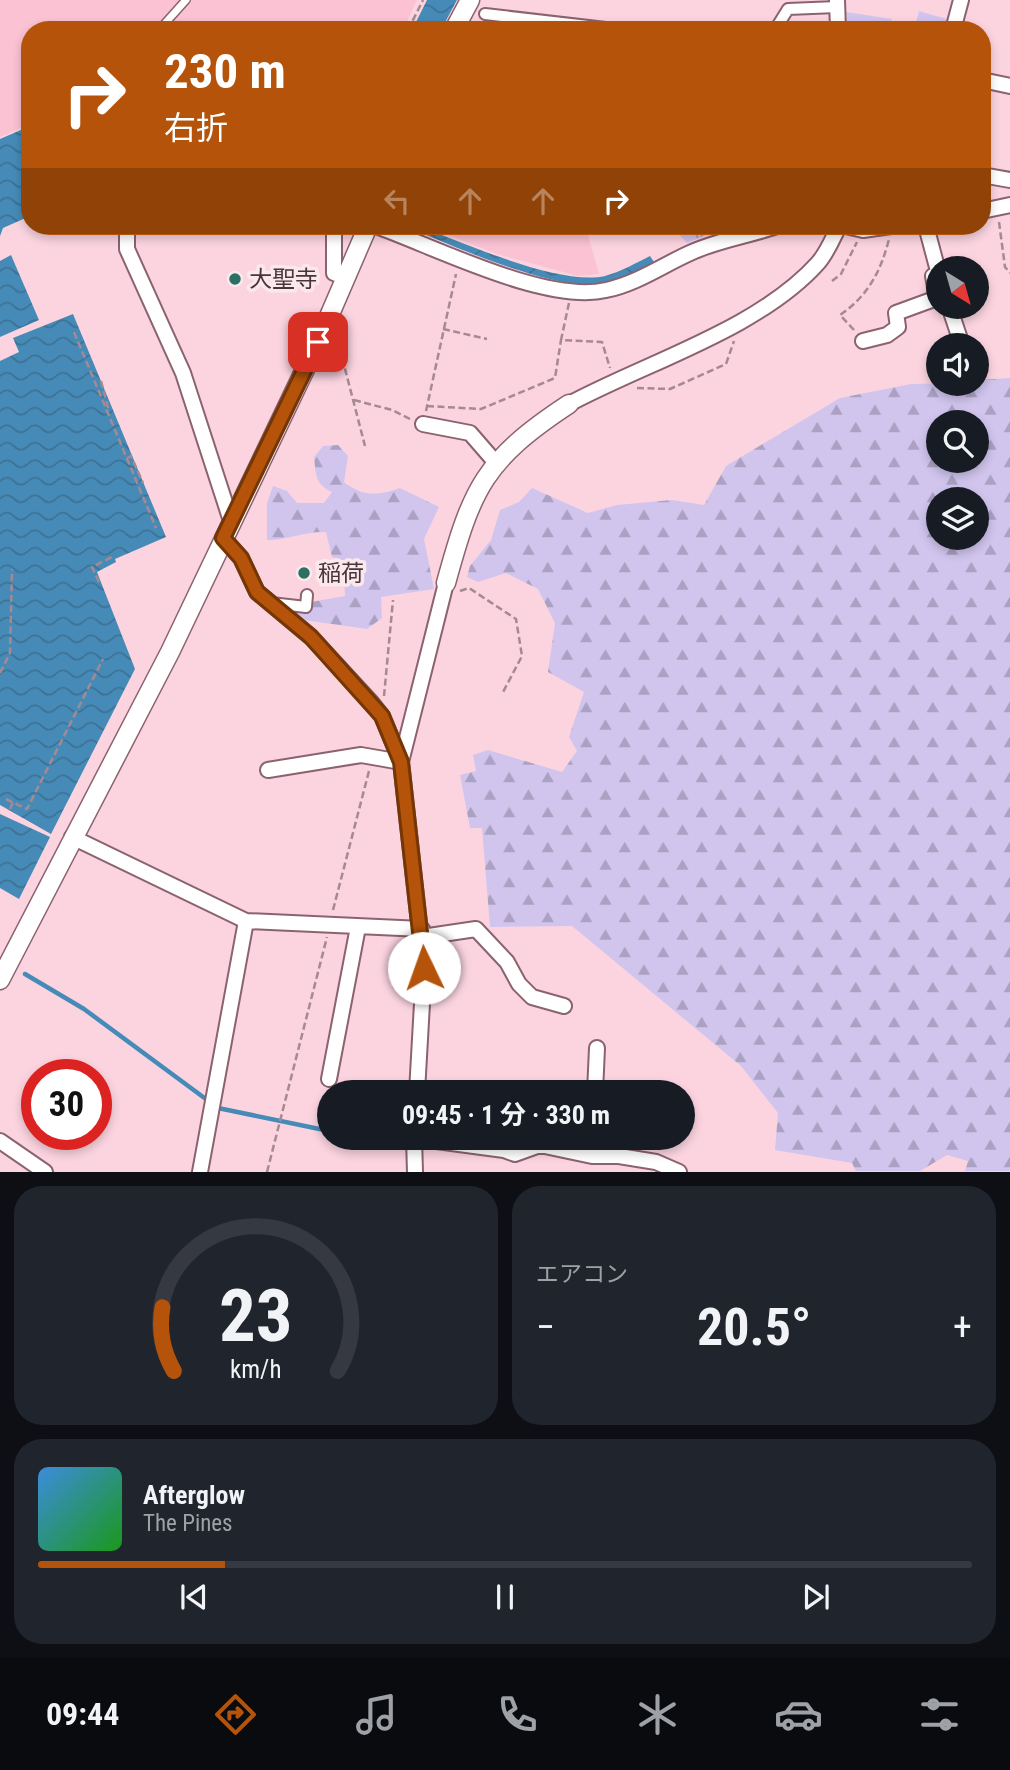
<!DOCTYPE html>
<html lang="ja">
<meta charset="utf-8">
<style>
:root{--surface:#171b24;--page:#20242c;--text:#f1f3f6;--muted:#9ea1a6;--line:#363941;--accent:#b45309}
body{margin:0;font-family:"Roboto Condensed","Noto Sans JP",sans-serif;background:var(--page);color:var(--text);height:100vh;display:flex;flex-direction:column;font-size:26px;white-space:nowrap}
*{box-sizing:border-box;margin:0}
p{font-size:23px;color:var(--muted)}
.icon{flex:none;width:38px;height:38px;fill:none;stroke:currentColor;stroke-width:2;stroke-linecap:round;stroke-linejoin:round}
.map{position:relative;height:1172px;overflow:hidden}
.sheet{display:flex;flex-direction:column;gap:14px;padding:14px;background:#0d0f14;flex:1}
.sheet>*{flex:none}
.hud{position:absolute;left:21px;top:21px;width:970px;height:214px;border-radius:28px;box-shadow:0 4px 10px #0003;background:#b45309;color:#fff;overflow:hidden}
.needle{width:46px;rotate:143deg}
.controls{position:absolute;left:926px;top:256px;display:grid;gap:14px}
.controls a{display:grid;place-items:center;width:63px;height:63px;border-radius:50%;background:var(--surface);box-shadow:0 4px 10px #0003;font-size:35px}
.speed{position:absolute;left:21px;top:1059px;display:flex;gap:14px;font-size:35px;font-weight:700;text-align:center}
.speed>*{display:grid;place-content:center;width:91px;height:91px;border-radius:50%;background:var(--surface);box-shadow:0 4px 10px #0003;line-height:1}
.speed .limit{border:10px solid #d22;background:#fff;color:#111}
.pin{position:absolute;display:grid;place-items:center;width:60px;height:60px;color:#fff;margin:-30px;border-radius:14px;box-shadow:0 4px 10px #0006}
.me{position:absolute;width:77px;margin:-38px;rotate:357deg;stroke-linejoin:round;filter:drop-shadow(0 0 5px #0008)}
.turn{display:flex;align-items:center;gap:24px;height:147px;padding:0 28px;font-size:32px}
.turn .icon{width:91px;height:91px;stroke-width:2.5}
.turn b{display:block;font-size:49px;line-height:60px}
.lanes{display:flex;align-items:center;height:66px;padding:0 28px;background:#0003;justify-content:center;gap:35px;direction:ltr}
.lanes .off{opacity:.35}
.big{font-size:52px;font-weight:700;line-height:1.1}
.sheet .widget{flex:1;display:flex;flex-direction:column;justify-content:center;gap:10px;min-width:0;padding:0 24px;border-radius:28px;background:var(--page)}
.sheet .dial{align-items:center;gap:0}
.dial svg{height:182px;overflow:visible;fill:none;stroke:var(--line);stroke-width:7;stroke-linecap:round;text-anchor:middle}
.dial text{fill:var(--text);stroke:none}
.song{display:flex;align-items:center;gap:21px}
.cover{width:84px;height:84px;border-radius:10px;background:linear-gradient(135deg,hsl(210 70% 55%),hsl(120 70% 35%))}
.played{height:7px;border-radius:4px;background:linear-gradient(90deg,var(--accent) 20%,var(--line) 20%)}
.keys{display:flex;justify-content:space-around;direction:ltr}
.heat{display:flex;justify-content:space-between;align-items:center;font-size:38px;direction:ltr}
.sheet .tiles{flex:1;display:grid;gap:14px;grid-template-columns:1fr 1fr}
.widget:last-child{grid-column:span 2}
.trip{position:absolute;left:317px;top:1080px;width:378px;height:70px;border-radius:35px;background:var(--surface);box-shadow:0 4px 10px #0003;font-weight:700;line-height:70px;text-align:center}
.dock{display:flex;height:112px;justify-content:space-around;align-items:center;background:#090b0e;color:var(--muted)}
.dock .icon{width:49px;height:49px}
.dock .selected{color:var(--accent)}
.dock b{font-size:32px;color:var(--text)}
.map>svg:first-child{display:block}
.built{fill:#fac2d3}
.grass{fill:#d1c5ee}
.forest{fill:url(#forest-firs);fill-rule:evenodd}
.park{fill:url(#park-tufts)}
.water{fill:url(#water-waves)}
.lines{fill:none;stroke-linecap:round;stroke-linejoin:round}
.stream{stroke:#468bb7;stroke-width:4.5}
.service-casing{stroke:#8b626f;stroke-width:10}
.pedestrian-casing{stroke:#8b626f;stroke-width:14}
.minor-casing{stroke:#8b626f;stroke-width:18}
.tertiary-casing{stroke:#8b626f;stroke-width:21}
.path{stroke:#a78992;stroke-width:2.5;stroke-dasharray:7 3.5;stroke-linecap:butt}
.service{stroke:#fff;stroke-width:7}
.pedestrian{stroke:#fff;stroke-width:10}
.minor{stroke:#fff;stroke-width:14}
.tertiary{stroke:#fff;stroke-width:18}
.route-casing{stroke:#753606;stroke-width:18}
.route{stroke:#b45309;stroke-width:12}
.poi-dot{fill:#2c7063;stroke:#fbe8ed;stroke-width:2.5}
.labels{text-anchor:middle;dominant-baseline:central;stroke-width:7;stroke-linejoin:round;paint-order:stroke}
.poi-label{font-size:23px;fill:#47353a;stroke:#fbe8ed;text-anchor:start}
</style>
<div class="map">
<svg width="1010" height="1172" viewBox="0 0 1010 1172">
<defs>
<pattern id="forest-firs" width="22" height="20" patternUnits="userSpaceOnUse" patternTransform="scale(1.75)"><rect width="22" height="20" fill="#d1c5ee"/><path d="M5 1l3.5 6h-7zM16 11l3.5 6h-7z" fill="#aba1c2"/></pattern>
<pattern id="park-tufts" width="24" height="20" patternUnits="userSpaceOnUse" patternTransform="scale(1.75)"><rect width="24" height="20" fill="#d1c5ee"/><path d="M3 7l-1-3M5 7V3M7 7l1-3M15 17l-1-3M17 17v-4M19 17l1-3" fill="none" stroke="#aba1c2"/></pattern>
<pattern id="water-waves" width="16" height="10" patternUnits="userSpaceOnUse" patternTransform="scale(1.75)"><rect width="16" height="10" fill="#468bb7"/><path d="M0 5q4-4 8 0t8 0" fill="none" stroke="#3c7296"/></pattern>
</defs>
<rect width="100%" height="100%" fill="#fbd4e0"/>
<path class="built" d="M 0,0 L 417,0 L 403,30 L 30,30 L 30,124 L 0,137 Z
M 425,226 L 577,226 L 586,228 L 599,274 L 578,276 L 497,254 Z"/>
<path class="grass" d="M 919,11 L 950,20 L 948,30 L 914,30 Z
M 846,12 L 892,19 L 888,30 L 848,30 Z"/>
<path class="forest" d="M 1010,378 L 1010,1171 L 965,1171 L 968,1161 L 947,1155 L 920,1171 L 856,1171 L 852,1163 L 775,1150 L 778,1113 L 741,1066 L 572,926 L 490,927 L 482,828 L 470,828 L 460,775 L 476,771 L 473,755 L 488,750 L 562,772 L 577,751 L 569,737 L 584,692 L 548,672 L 555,623 L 538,589 L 506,573 L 478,582 L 467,577 L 470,566 L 491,540 L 500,510 L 519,502 L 532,488 L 588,513 L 617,505 L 672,500 L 704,505 L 726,466 L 840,398 L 911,384 L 976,383 L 977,380 ZM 938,422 L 976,422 L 976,460 L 938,460 ZM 938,499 L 976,499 L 976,537 L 938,537 Z
M 338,445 L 348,456 L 344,482 C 363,497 378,496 400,488 L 439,507 L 424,539 L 434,589 L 381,597 L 382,618 L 367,629 L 297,619 L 286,610 L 310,610 L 311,602 L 345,596 L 343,560 L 332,557 L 326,532 C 305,531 289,540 267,540 L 267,503 L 273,486 L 287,491 L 297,503 L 324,503 L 332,492 C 315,484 316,475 314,457 L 323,446 Z"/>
<path class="park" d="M 671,226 L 727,226 L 687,243 Z"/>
<path class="water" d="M 427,0 L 457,0 L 441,30 L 412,30 Z
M 30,126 L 30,216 L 3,228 L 0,236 L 0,139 Z
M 405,226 L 419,226 C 464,243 559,286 605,276 C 620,272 636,263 650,256 L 654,262 C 635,271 615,282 594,284 C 549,289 448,244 405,226 Z
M 11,255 L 39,320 L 0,337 L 0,261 Z
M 73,314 L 166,537 L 115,559 L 116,562 L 97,572 L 135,669 L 51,834 L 0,805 L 0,361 L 19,352 L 13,338 Z
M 0,814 L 50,837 L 19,899 L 0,888 Z"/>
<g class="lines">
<path class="stream" d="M 25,974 L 84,1009 L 218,1108 L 329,1131
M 368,1138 L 408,1144"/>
<defs>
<path id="service" d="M 159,30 L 186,0"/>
<path id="pedestrian" d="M 485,14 L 623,30
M 775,30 L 788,9 L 837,7
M 271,603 L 306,607 L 307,595"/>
<path id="minor" d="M 837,0 L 838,30
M 953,30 L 961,0
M 982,80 L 1010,86
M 982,175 L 1010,180
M 982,211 L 1010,205
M 130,226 L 127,233 L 127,249 L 183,373 L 231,521
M 334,226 L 334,273 L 346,278
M 376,226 C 435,247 546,304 606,290 C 636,284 663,265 690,253 C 718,240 748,236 777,226
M 846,226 L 863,230 L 891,226
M 926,226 L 938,271
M 949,306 L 962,345
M 863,341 L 887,335 L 898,327 L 896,313 L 937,298 L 933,276 L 938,274
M 569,404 C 647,362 759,329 818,263 C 827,253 833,238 839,226
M 423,424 L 470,433 L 496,463
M 223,538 L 241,558 L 257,592 L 311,637 L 371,702 L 382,716 L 401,762
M 268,770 L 361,755 L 401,762
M 72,837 L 246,921 L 422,929
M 422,937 L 476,929 L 507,962 L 519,984 L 532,997 L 564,1006
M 329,1079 L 358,927
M 417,1092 L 424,968 L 401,762 L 446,583
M 595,1092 L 597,1048
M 414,1138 L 504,1150 L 515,1154 L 540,1145 L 592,1156 L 619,1156 L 656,1162 L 679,1172
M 414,1138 L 415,1172
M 0,1141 L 45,1172
M 200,1172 L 246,921"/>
<path id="tertiary" d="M 454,30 L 470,0
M 446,583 C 472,488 484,460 569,404
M 0,980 L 170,652 L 318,342 L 368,226"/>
</defs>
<use href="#service" class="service-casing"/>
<use href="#pedestrian" class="pedestrian-casing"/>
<use href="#minor" class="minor-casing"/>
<use href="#tertiary" class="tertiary-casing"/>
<path class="path" d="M 408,30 L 423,0
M 999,222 L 1005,267 L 1010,273
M 832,281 L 841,274 L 857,242
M 569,303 L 561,340 L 602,342 L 610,368
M 443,329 L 487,339
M 854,330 L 840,315 C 868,296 881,271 889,239
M 74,332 L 156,528
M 337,338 L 365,446
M 101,381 L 109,411
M 637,388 L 670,389 L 726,364 L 734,341
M 354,400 L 392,410 L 410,419
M 427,406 L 481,409 L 555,378 L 561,340
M 426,411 L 456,274
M 127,458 L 131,456 L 143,483
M 99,582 L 92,567 L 112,557
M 460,591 L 469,588 L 516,619 L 522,656 L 502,694
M 0,673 L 10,653 L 12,569
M 384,696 L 393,600
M 6,799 L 27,809 L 103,659
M 10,809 L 13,802
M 333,910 L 369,771
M 267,1172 L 327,937"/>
<use href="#service" class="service"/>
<use href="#pedestrian" class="pedestrian"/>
<use href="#minor" class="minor"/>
<use href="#tertiary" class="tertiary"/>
</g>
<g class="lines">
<defs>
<path id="route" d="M 318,342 L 223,538 L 241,558 L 257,592 L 311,637 L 382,716 L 401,762 L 424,968"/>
</defs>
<use href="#route" class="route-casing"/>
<use href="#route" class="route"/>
</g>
<g class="poi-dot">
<circle cx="235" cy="279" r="7"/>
<circle cx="304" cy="573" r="7"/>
</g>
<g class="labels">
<g class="poi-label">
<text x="249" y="279">大聖寺</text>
<text x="318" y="573">稲荷</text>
</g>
</g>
</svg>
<div class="controls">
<a><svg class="needle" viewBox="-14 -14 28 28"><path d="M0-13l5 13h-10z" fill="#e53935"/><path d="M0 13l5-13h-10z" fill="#9ea1a6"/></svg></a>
<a><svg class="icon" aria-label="sound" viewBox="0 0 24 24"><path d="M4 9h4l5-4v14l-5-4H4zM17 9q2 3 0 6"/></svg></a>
<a><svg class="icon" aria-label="search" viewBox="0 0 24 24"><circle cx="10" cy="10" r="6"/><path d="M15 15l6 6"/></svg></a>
<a><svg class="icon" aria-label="layers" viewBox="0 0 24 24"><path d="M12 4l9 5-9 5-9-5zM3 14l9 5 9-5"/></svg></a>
</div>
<div class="speed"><div class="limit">30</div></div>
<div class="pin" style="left:318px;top:342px;background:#d93025"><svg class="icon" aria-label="arrive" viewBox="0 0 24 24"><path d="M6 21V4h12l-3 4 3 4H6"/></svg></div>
<svg class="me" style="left:424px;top:968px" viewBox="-20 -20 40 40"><circle r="19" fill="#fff"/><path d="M0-13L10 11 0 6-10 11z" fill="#b45309"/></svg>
<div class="trip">09:45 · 1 分 · 330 m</div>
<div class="hud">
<div class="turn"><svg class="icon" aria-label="right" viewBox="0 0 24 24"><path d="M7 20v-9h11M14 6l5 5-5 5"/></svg><div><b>230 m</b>右折</div></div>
<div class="lanes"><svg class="icon off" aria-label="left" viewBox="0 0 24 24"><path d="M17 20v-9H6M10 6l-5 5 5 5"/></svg><svg class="icon off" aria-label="ahead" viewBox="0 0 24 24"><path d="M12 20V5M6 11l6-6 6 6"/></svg><svg class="icon off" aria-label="ahead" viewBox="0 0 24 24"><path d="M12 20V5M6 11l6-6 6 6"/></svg><svg class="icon" aria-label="right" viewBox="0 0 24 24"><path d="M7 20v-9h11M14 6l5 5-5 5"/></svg></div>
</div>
</div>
<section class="sheet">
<div class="tiles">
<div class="widget dial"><svg viewBox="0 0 100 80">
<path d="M14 69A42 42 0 1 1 86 69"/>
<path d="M14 69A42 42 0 0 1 9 41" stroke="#b45309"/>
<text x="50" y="56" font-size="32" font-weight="700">23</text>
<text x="50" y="72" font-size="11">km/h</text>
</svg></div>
<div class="widget"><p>エアコン</p>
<div class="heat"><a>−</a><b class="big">20.5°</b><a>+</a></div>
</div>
<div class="widget">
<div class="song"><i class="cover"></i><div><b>Afterglow</b><p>The Pines</p></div></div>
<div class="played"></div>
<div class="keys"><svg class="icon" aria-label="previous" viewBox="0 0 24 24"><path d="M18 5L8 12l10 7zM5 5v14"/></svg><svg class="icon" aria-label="pause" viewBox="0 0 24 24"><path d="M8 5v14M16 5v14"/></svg><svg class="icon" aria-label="next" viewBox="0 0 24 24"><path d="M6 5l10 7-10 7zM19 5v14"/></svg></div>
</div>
</div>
</section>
<nav class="dock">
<b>09:44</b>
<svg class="icon selected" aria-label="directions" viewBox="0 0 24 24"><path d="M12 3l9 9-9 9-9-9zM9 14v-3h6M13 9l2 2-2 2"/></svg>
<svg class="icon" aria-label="music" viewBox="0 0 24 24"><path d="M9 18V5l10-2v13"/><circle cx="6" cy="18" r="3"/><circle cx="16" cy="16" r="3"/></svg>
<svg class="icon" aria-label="phone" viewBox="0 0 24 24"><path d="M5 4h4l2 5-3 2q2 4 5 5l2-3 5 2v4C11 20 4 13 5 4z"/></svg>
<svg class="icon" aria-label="climate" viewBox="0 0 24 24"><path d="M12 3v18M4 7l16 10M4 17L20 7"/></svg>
<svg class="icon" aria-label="car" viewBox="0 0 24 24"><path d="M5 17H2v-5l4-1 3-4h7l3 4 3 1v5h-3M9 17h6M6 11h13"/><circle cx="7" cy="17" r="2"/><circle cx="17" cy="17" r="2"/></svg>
<svg class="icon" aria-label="filters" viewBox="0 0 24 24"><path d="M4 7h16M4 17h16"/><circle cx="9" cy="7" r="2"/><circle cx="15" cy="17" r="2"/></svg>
</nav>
